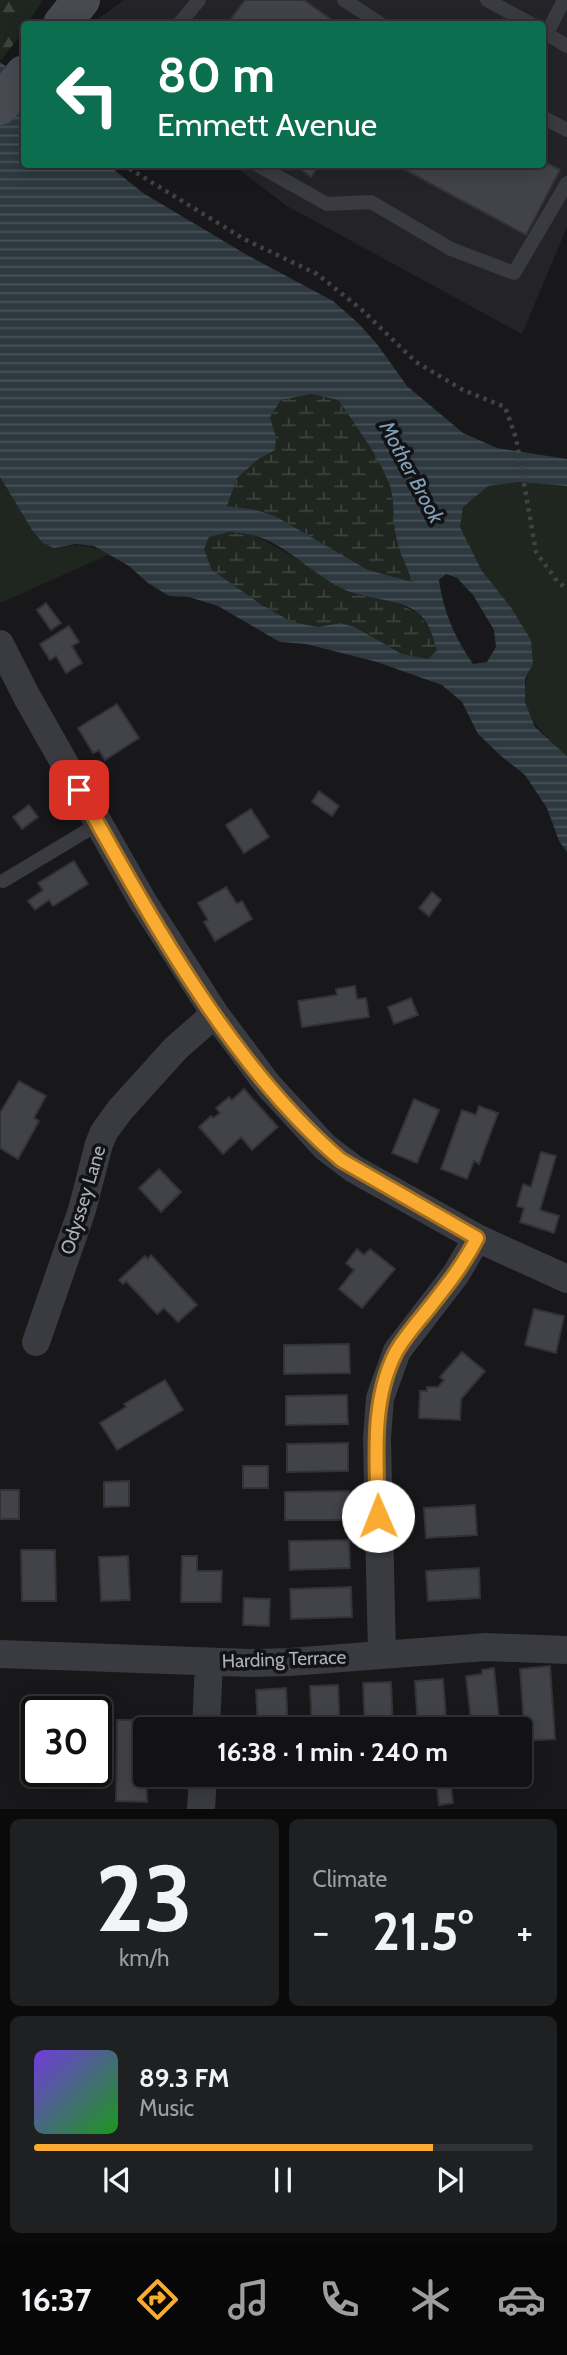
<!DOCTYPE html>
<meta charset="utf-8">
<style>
:root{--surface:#121214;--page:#1f2022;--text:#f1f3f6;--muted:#9c9ea0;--line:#313234;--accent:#f9ab32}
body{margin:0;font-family:Cabin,sans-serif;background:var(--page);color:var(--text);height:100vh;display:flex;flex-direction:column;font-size:26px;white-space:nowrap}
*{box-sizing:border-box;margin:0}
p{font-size:23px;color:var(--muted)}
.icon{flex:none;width:38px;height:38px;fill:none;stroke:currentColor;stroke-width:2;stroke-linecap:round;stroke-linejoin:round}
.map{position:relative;height:1809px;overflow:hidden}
.sheet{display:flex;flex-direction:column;gap:10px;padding:10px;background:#0a0a0b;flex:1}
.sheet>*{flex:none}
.top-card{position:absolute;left:21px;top:21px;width:525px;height:147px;border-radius:7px;box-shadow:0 4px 18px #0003,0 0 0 2px var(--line);background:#0b6e4f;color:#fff;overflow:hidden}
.speed{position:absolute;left:21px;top:1696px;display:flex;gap:14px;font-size:35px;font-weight:700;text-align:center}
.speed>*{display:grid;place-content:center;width:91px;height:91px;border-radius:50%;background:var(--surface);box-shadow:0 4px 18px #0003,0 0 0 2px var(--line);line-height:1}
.speed .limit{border:4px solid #111;border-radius:10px;background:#fff;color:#111}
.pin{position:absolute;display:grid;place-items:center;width:60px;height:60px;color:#fff;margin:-30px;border-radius:14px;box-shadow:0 4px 10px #0006}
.me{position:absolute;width:77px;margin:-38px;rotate:359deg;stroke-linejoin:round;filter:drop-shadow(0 0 5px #0008)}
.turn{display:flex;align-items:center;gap:24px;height:147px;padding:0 21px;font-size:32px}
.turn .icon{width:91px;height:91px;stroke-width:2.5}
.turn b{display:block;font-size:49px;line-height:60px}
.big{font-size:52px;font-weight:700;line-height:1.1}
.sheet .card{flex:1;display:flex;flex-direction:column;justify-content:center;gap:10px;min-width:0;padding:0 24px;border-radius:10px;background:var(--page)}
.sheet .dial{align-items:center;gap:0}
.dial b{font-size:91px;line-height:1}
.song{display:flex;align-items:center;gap:21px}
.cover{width:84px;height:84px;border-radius:10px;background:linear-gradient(135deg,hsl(260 70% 55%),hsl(120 70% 35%))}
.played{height:7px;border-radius:4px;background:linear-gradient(90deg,var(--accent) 80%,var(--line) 80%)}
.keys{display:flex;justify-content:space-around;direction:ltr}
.heat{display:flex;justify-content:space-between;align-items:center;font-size:38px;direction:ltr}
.sheet .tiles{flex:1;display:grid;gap:10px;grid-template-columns:1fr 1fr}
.card:last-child{grid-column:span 2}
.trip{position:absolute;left:133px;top:1717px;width:399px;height:70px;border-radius:7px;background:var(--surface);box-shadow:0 4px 18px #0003,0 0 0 2px var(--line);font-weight:700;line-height:70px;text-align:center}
.dock{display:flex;height:112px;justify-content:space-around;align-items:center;background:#070708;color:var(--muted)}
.dock .icon{width:49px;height:49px}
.dock .selected{color:var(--accent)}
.dock b{font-size:32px;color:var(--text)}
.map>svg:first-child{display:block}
.built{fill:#242428}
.green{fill:#1e261f}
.forest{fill:url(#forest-firs)}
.wetland{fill:url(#wetland-marsh)}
.water{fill:url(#water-rules);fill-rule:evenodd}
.building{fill:#424348;stroke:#323237;stroke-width:2}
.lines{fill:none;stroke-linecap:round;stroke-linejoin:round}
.path{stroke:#3f4247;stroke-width:4.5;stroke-dasharray:3.5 5;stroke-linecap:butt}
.lane{stroke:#393b40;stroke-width:14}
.street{stroke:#393b40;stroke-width:28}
.secondary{stroke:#474a50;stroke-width:38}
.route-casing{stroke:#a26f20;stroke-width:18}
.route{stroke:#f9ab32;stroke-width:12}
.labels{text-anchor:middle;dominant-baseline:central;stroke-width:7;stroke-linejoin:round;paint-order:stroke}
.street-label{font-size:19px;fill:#aab0bb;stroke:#131316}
.water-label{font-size:21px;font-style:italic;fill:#80a0b7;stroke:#131316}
</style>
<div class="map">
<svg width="567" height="1809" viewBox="0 0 567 1809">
<defs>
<pattern id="forest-firs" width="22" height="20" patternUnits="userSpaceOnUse" patternTransform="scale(1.75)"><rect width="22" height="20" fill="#1e261f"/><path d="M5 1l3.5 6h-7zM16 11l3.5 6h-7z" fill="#3c433e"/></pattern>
<pattern id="wetland-marsh" width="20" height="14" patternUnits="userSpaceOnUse" patternTransform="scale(1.75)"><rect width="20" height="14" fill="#1e261f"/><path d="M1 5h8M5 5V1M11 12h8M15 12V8" fill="none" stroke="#3c433e"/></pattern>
<pattern id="water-rules" width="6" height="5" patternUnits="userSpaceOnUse" patternTransform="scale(1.75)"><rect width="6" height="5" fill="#2d383f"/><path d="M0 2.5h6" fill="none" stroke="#495259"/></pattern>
</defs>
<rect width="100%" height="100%" fill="#18181b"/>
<path class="built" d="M 124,0 L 567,0 L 567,227 L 522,334 L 287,206 L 233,165 L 542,164 L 542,24 L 91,24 Z"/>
<path class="green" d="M 0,477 L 32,530 L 54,548 C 76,544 90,544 110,554 L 0,603 Z
M 519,482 L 567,486 L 567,756 C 538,729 510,706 533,664 L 510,606 L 482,571 L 460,527 L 462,507 L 474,496 L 488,486 Z"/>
<path class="forest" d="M 0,0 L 43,0 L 27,24 L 24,24 L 21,35 L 0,61 Z"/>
<path class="wetland" d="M 312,394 L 338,400 C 356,426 377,454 389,483 C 394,497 393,511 394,526 C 396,545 406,564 413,582 L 368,570 L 275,516 L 227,506 L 237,478 L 257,460 L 275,450 L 276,437 L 270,417 L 281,400 Z
M 230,532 L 257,536 L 358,595 L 395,602 L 418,613 L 432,633 L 437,650 L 428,659 L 402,654 L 355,627 L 340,623 L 318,627 L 292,622 L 262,605 L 212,570 L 204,549 L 209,537 Z"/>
<path class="water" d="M 0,62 L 24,80 L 24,164 L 108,165 L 143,193 L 247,255 L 333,301 L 358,323 L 377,344 L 407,386 L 463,433 L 497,448 L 567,459 L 567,486 L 519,482 L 488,486 L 463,507 L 460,527 L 482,571 L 510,606 L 531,640 L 533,664 L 525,679 L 525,702 L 535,727 L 567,756 L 567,852 L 559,841 L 547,808 L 525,775 L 501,756 L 478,734 L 462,702 L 442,685 L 377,662 L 306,644 L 280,642 L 218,606 L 189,597 L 169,596 L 148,583 L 129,566 L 94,546 L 76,544 L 54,548 L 43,543 L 32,530 L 0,477 ZM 312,394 L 338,400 C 356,426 377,454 389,483 C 394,497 393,511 394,525 C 396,545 405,564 413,582 L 368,570 L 275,516 L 256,510 L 227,506 L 237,478 L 257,460 L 275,450 L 276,437 L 270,417 L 281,400 ZM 230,532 C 238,533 248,534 257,536 C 295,549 321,585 360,595 C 379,600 400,600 417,612 C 428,620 433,637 437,650 L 428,659 L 402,654 L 355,627 L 340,623 L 318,627 L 292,622 L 262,605 L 212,570 L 204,549 L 209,537 ZM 446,574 L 457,578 L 473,595 L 494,630 L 496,647 L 487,662 L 473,664 C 455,638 443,611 439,580 Z"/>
<path class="building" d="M 245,0 L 304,0 L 338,24 L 227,24 Z
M 542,160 L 560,170 L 526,235 L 394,164 L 542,164 Z
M 294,164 L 320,164 L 311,177 Z
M 46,603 L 61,623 L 51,630 L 37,610 Z
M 69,626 L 79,642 L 72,646 L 82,663 L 66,673 L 56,656 L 50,660 L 40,644 Z
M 117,704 L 139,738 L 105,760 L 99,750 L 93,753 L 78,728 Z
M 319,791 L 339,806 L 332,816 L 312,802 Z
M 29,805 L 38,817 L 22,829 L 13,817 Z
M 251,809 L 269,837 L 244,853 L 226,825 Z
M 74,861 L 88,884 L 53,906 L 49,900 L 35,910 L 28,901 L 43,890 L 38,883 Z
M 226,887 L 237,904 L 242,901 L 252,919 L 215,941 L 204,922 L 208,920 L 198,903 Z
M 432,892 L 441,900 L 429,916 L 419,908 Z
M 355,986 L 357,999 L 366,998 L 369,1017 L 302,1027 L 298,1001 L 337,995 L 336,989 Z
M 411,998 L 418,1015 L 394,1024 L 388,1007 Z
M 19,1081 L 46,1096 L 34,1118 L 39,1121 L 18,1159 L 0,1148 L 0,1113 Z
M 244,1089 L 278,1127 L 252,1150 L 241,1137 L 223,1154 L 199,1127 L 211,1116 L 213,1118 L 220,1113 L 216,1108 L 229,1097 L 232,1100 Z
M 414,1099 L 439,1110 L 417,1163 L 392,1153 Z
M 479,1106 L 498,1113 L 479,1164 L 474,1161 L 467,1179 L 441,1169 L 462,1110 L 476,1115 Z
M 541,1152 L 556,1156 L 540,1210 L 559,1216 L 554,1233 L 520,1222 L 524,1208 L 517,1206 L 523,1184 L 531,1187 Z
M 159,1169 L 181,1192 L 161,1212 L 139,1188 Z
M 357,1249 L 364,1255 L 370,1249 L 395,1269 L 362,1308 L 339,1289 L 354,1270 L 346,1263 Z
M 151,1255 L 197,1305 L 178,1322 L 164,1308 L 157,1314 L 126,1281 L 123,1284 L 119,1280 L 145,1256 L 148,1259 Z
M 534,1309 L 564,1316 L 556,1353 L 525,1345 Z
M 349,1344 L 350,1373 L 284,1374 L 284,1345 Z
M 462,1352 L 485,1371 L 461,1399 L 460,1420 L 419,1418 L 420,1391 L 427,1391 L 427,1387 L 438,1387 L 444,1380 L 440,1377 Z
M 165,1380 L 183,1410 L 117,1450 L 100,1423 L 126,1407 L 124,1404 Z
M 347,1395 L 348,1424 L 286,1425 L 286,1396 Z
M 348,1443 L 348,1471 L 287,1472 L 287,1444 Z
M 243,1466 L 268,1466 L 268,1488 L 243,1488 Z
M 129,1481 L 129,1506 L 104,1507 L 104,1482 Z
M 0,1490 L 19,1490 L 19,1519 L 0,1519 Z
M 349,1491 L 350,1520 L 285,1520 L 285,1492 Z
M 475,1505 L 477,1535 L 426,1538 L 424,1508 Z
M 349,1540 L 350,1568 L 290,1570 L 289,1541 Z
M 21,1550 L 55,1550 L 56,1601 L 22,1601 Z
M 128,1556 L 130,1600 L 101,1601 L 99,1557 Z
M 182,1556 L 197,1556 L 197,1571 L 222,1571 L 221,1602 L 181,1602 Z
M 479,1568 L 480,1598 L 428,1601 L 426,1571 Z
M 351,1587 L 352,1617 L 291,1619 L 290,1589 Z
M 244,1598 L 270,1599 L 269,1626 L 243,1625 Z
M 550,1666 L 555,1739 L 525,1741 L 520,1669 Z
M 494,1668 L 500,1729 L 472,1729 L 466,1676 L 482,1674 L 482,1670 Z
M 443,1679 L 447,1729 L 418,1729 L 415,1681 Z
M 391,1682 L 393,1729 L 365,1729 L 363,1683 Z
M 338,1685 L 340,1729 L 312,1729 L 310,1686 Z
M 286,1688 L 288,1729 L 258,1729 L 256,1690 Z
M 117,1720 L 148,1720 L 148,1729 L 145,1729 L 147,1802 L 116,1801 Z
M 451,1786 L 453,1803 L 439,1805 L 437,1788 Z"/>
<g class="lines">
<path class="path" d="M 122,164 L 244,239 L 317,274 L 361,309 L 416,362 L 463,390 L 505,407 L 516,438 L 536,552 L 557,581 L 567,589"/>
<path class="lane" d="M 344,0 L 381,24
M 487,0 L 531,24
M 179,24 L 199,0
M 542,31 L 567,46
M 547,33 L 564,0
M 542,117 L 567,130
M 256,164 L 327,204 L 371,202 L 451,249 L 514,273 L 567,183
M 3,881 L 98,824"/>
<path class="street" d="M 0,644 L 27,697 L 142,900 L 215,1014 L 268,1085 L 325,1147 L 354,1169 L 477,1238 L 567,1279
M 36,1342 L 82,1210 L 99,1144 L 104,1132 L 120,1110 L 176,1048 L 215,1014
M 0,1654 L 250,1663 L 290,1662 L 486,1647 L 567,1650
M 382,1654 L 377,1438 L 380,1398 L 397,1351 L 456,1274 L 477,1238
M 206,1729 L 209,1662
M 201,1809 L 203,1774"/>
<path class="secondary" d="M 62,24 L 81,0
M 0,106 L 24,74"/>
</g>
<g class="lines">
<defs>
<path id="route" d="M 79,790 C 149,915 231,1067 341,1160 L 477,1238 C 463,1266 444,1289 425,1313 C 415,1325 404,1338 396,1352 C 370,1402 377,1462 378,1516"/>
</defs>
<use href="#route" class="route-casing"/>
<use href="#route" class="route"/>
</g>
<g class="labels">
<g class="street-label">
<text transform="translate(83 1200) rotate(-73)">Odyssey Lane</text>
<text transform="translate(284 1659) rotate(-2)">Harding Terrace</text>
</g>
<g class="water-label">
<text transform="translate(412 472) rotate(62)">Mother Brook</text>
</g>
</g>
</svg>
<div class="speed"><div class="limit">30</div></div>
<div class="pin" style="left:79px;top:790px;background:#d93025"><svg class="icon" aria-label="arrive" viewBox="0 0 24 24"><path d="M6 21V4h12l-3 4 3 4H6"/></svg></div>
<svg class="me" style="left:378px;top:1516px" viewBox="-20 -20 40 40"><circle r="19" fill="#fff"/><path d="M0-13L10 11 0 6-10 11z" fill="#f9ab32"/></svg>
<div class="trip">16:38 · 1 min · 240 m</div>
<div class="top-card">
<div class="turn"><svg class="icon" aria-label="left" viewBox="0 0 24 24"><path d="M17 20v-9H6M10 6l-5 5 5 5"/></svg><div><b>80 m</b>Emmett Avenue</div></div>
</div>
</div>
<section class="sheet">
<div class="tiles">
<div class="card dial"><b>23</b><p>km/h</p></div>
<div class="card"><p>Climate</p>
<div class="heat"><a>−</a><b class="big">21.5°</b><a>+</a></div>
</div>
<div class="card">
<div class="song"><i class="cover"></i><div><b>89.3 FM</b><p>Music</p></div></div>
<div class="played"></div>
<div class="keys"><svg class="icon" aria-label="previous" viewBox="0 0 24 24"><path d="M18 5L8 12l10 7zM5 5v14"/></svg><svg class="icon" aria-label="pause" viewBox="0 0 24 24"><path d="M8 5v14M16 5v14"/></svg><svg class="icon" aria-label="next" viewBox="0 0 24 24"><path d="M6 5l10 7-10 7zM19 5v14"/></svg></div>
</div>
</div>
</section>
<nav class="dock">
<b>16:37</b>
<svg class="icon selected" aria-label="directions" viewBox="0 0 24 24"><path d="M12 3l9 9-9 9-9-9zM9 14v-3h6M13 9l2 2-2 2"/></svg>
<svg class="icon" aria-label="music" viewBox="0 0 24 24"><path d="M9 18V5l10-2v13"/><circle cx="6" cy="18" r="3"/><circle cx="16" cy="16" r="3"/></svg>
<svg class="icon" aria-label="phone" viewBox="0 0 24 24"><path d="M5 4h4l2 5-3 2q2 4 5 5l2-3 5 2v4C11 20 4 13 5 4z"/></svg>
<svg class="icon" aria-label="climate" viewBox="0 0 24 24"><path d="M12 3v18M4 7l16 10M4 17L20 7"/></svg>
<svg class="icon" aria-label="car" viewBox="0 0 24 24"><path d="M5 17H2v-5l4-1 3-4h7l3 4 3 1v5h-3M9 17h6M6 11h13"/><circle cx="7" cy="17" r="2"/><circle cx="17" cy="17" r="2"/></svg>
</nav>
